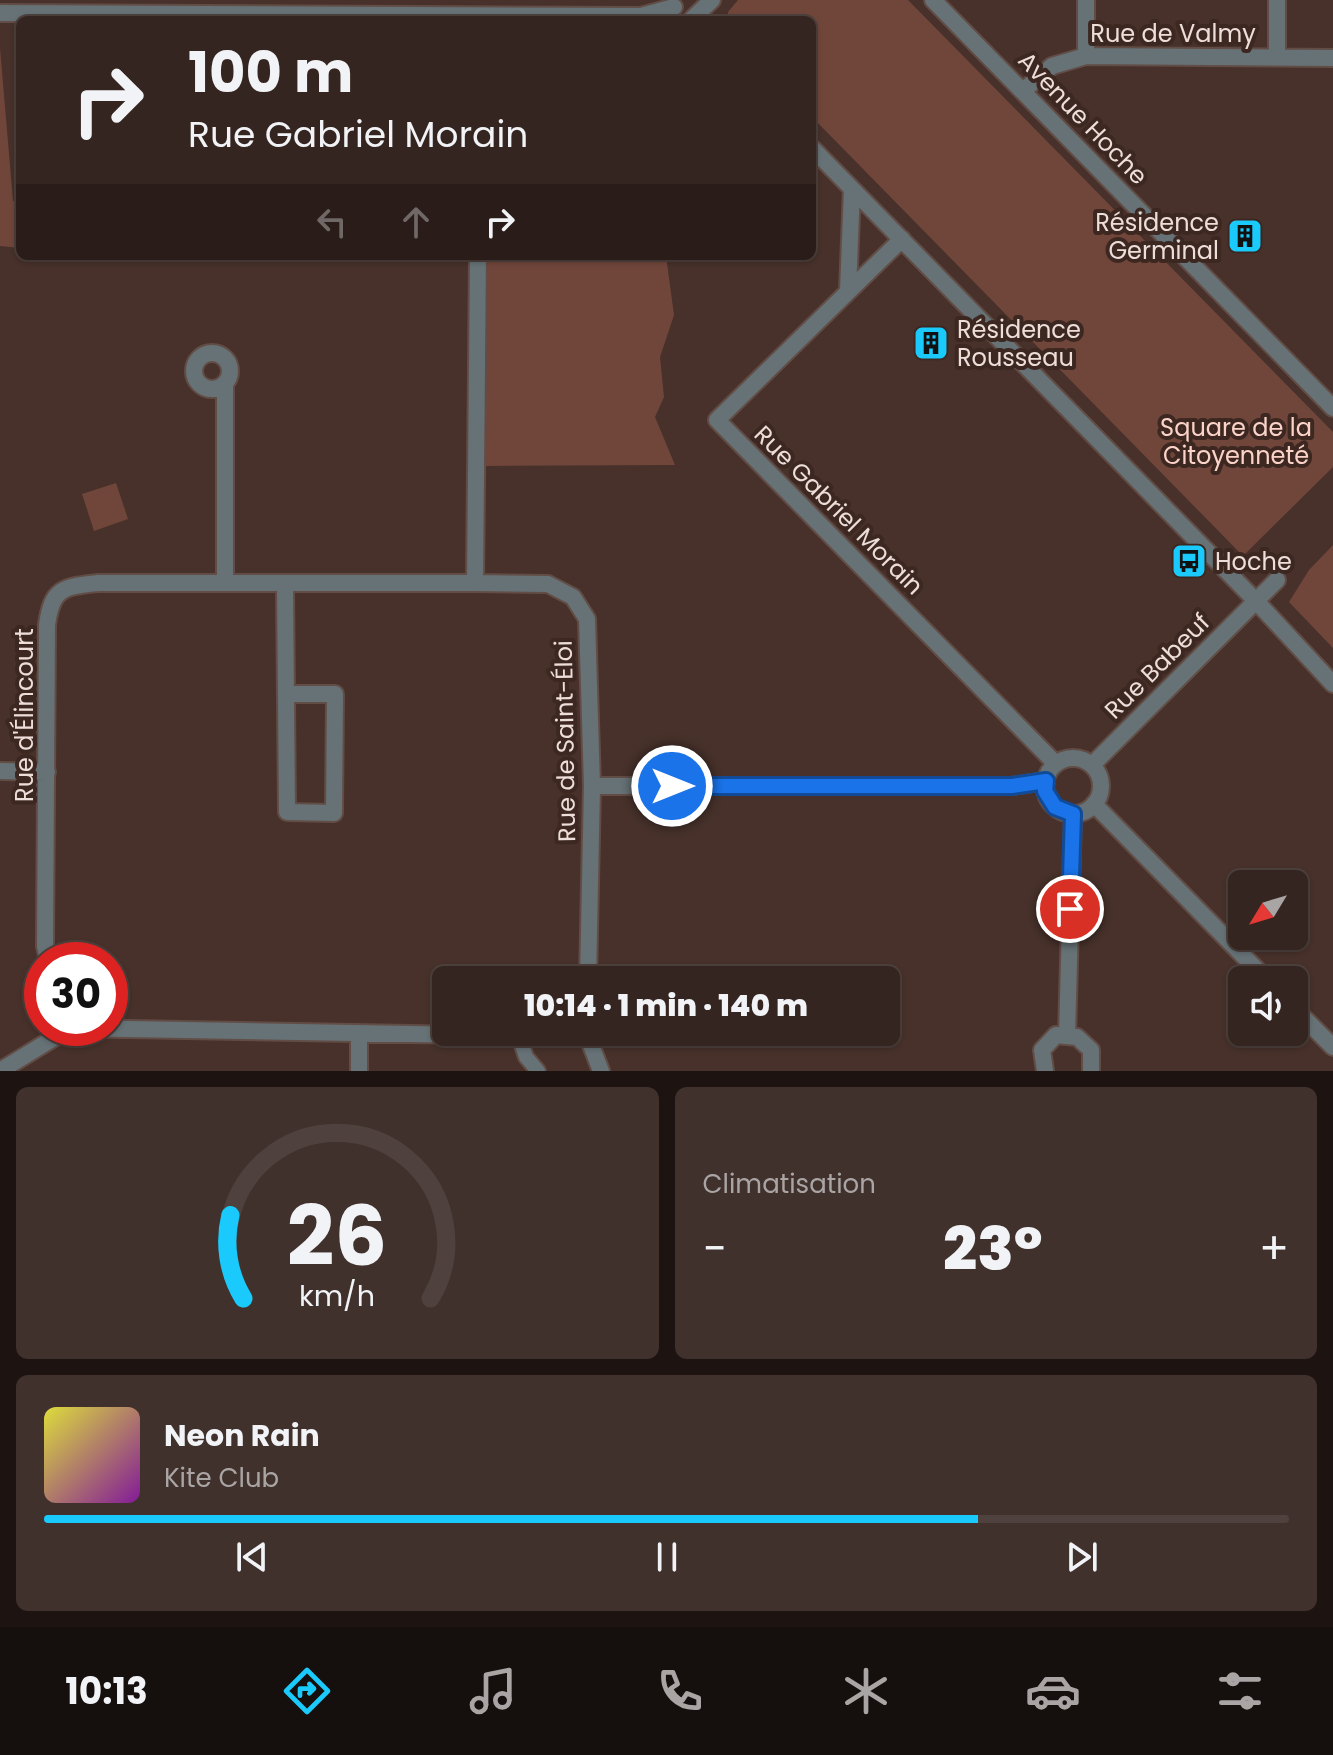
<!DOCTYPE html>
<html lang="fr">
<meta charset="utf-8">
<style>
:root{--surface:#352520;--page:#40312d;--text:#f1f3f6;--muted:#aaa5a5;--line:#4f423e;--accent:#1acafc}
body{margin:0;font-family:Poppins,sans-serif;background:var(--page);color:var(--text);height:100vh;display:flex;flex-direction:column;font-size:30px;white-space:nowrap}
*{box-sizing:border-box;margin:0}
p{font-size:26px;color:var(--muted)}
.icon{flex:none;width:44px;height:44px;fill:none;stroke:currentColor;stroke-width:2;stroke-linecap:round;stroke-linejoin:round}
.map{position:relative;height:1071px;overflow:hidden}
.details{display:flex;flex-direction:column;gap:16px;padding:16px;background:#1d1412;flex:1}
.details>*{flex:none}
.banner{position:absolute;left:16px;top:16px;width:800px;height:244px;border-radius:12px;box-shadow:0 2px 6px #0004,0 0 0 2px var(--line);background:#352520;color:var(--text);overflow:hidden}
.needle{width:52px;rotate:232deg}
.buttons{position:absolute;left:1228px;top:870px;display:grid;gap:16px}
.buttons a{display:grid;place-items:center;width:80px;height:80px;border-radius:12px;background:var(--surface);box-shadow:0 2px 6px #0004,0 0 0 2px var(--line);font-size:40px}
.speed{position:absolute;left:24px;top:942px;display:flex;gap:16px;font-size:40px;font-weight:700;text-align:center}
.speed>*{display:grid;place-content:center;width:104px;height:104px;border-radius:50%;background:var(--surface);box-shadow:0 2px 6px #0004,0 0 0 2px var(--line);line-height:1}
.speed .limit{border:12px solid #d22;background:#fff;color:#111}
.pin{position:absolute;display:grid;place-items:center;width:68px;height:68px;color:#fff;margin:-34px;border:4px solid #fff;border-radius:50%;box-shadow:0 2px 8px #0007}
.me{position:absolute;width:88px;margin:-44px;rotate:90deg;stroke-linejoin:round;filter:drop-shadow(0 0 6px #0008)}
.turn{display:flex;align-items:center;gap:28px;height:168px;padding:0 40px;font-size:36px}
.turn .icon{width:104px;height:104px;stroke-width:2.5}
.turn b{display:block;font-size:56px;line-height:68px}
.lanes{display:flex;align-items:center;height:76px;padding:0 40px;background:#0003;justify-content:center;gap:40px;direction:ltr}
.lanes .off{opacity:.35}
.big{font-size:60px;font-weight:800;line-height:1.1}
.details .widget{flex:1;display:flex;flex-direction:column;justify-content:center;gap:12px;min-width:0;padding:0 28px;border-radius:12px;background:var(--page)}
.details .dial{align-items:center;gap:0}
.dial svg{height:208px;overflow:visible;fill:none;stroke:var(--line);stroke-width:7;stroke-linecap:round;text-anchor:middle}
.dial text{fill:var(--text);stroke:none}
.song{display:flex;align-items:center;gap:24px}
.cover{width:96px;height:96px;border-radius:12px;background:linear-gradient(135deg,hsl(60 70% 55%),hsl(290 70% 35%))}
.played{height:8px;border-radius:4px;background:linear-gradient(90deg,var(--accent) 75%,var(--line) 75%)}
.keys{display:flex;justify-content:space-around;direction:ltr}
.heat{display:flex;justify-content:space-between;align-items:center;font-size:44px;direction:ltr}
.details .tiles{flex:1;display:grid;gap:16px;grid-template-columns:1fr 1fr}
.widget:last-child{grid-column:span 2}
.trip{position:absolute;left:432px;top:966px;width:468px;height:80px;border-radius:12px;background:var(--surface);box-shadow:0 2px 6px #0004,0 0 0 2px var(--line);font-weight:800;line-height:80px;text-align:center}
.tab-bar{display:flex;height:128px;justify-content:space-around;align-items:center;background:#150f0d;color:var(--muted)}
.tab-bar .icon{width:56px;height:56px}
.tab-bar .selected{color:var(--accent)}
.tab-bar b{font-size:36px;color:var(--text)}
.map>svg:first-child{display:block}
.green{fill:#70463b}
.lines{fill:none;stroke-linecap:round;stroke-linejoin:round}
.service-casing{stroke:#624d46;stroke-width:18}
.minor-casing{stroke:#624d46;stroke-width:20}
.service{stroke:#667276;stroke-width:14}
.minor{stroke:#667276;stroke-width:16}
.route-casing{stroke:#114b97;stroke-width:20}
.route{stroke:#1a73e8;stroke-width:14}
.labels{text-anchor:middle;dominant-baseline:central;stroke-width:8;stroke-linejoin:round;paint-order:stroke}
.street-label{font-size:24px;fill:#eddeda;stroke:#3c2721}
.poi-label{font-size:24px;fill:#eddeda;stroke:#3c2721;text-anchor:start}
.park-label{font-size:24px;fill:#fbd3c8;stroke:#3c2721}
</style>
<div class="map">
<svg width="1333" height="1071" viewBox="0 0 1333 1071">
<rect width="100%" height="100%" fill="#47312a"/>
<path class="green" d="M 738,0 L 908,0 L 1333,432 L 1333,467 L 1243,556 L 812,117 L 812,20 L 728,20 L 728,12 Z
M 0,48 L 13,201 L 20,201 L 20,248 L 0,246 Z
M 501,256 L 666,256 L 674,315 L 660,357 L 664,397 L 655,417 L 675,465 L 484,466 L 483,259 Z
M 116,483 L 128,519 L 94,531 L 82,494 Z
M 1333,545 L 1333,648 L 1289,602 L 1309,570 Z"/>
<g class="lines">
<defs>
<path id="service" d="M 519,1036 L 526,1057 L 538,1071"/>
<path id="minor" d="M 933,0 L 1333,408
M 0,13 L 641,16 L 674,7
M 691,20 L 712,0
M 1086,56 L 1086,0
M 1277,57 L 1277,0
M 1023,91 L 1052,66 L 1086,56 L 1333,58
M 812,148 L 1256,601 L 1333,684
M 902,239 L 717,420 L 1056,764
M 478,256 L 475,583 L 548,584 L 573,597 L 587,619 L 592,786 L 588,980
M 848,291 L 852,189
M194 371a18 18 0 1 1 36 0a18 18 0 1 1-36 0Z
M 225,583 L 225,383
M 285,585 L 287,812 L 334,813 L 335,694 L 286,694
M1045 786a28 28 0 1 1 56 0a28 28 0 1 1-56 0Z
M 1092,765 L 1277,580
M 0,771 L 47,772
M 592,786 L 1012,786 L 1046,781
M 1094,804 L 1267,980
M 48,960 L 45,946 L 47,625 C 52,587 64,587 98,583 L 475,583
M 1294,1008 L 1333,1047
M 586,1032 L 601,1071
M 359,1033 L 359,1071
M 1067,1036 L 1073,814
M 0,1071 L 70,1028 L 519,1036 L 576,1032
M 1045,1071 L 1042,1050 L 1056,1035 L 1077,1037 L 1091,1050 L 1091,1071"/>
</defs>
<use href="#service" class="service-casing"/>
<use href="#minor" class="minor-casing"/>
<use href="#service" class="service"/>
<use href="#minor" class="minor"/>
</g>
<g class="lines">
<defs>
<path id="route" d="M 672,786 L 1012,786 L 1046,781 L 1045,791 L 1055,807 L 1073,814 L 1070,909"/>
</defs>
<use href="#route" class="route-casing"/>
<use href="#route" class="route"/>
</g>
<defs>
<symbol id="building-square" viewBox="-11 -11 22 22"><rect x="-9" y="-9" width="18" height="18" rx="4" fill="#1acafc" stroke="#3c2721"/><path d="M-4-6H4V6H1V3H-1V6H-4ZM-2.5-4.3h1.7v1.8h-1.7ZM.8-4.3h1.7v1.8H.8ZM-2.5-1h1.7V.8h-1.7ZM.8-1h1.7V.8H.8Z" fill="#111"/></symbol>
<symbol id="bus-square" viewBox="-11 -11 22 22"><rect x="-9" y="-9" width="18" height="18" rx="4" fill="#1acafc" stroke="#3c2721"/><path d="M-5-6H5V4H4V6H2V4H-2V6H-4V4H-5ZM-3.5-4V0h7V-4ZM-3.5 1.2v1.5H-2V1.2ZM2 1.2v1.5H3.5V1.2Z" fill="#111"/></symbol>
</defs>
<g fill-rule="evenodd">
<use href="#building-square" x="1225" y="216" width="40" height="40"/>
<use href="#building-square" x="911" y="323" width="40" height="40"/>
<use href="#bus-square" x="1169" y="541" width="40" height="40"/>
</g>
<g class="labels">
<g class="street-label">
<text x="1173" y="33">Rue de Valmy</text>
<text transform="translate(1083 118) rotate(46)">Avenue Hoche</text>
<text transform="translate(839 510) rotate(45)">Rue Gabriel Morain</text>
<text transform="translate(1157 666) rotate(-45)">Rue Babeuf</text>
<text transform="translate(24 715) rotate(-90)">Rue d'Élincourt</text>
<text transform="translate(565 741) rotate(-91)">Rue de Saint-Éloi</text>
</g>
<g class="poi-label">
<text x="1219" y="222" text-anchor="end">Résidence<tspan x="1219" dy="28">Germinal</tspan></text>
<text x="957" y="329">Résidence<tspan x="957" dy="28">Rousseau</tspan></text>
<text x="1215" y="561">Hoche</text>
</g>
<g class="park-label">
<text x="1236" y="427">Square de la<tspan x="1236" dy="28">Citoyenneté</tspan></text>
</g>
</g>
</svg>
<div class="buttons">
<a><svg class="needle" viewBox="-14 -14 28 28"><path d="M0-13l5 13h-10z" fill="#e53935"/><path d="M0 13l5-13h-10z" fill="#aaa5a5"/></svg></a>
<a><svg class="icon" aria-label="sound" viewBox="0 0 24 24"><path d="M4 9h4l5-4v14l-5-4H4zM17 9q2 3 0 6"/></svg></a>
</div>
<div class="speed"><div class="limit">30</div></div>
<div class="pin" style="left:1070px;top:909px;background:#d93025"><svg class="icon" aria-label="arrive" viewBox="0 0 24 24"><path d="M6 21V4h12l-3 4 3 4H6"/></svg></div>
<svg class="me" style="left:672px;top:786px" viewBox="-20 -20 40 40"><circle r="17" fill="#1a73e8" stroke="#fff" stroke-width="3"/><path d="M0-11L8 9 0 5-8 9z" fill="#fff"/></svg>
<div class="trip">10:14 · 1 min · 140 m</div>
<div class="banner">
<div class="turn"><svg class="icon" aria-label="right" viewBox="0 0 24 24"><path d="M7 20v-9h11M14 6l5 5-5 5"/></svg><div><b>100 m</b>Rue Gabriel Morain</div></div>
<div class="lanes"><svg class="icon off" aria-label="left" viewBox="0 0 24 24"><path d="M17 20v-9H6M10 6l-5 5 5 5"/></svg><svg class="icon off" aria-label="ahead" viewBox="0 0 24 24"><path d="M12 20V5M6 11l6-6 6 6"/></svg><svg class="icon" aria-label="right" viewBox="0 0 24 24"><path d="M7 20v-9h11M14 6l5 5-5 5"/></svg></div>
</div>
</div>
<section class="details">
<div class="tiles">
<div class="widget dial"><svg viewBox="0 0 100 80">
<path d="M14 69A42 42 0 1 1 86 69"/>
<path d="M14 69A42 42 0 0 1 9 37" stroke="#1acafc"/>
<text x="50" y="56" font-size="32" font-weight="700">26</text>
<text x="50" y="72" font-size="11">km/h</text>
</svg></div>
<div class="widget"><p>Climatisation</p>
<div class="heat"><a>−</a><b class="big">23°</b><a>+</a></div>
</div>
<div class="widget">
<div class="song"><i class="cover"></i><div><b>Neon Rain</b><p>Kite Club</p></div></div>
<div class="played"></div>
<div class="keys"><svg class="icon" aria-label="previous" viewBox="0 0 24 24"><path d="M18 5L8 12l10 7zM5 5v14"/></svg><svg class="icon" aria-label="pause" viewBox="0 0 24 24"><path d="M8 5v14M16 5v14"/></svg><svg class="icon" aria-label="next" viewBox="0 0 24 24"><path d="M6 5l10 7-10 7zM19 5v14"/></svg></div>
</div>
</div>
</section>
<nav class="tab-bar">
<b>10:13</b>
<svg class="icon selected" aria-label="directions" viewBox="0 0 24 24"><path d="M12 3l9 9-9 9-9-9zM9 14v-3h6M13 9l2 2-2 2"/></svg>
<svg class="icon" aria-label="music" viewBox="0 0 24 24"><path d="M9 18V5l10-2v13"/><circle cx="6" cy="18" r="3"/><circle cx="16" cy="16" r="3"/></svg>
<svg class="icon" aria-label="phone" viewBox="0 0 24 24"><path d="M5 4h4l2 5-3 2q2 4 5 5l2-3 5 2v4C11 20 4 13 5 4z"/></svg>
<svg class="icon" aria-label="climate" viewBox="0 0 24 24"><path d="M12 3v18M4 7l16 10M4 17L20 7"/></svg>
<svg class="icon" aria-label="car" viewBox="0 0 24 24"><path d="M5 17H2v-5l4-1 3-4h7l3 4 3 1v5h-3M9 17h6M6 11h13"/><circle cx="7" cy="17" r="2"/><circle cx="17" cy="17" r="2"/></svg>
<svg class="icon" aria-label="filters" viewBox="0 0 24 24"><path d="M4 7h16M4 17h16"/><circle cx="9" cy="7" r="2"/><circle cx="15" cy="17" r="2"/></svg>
</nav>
